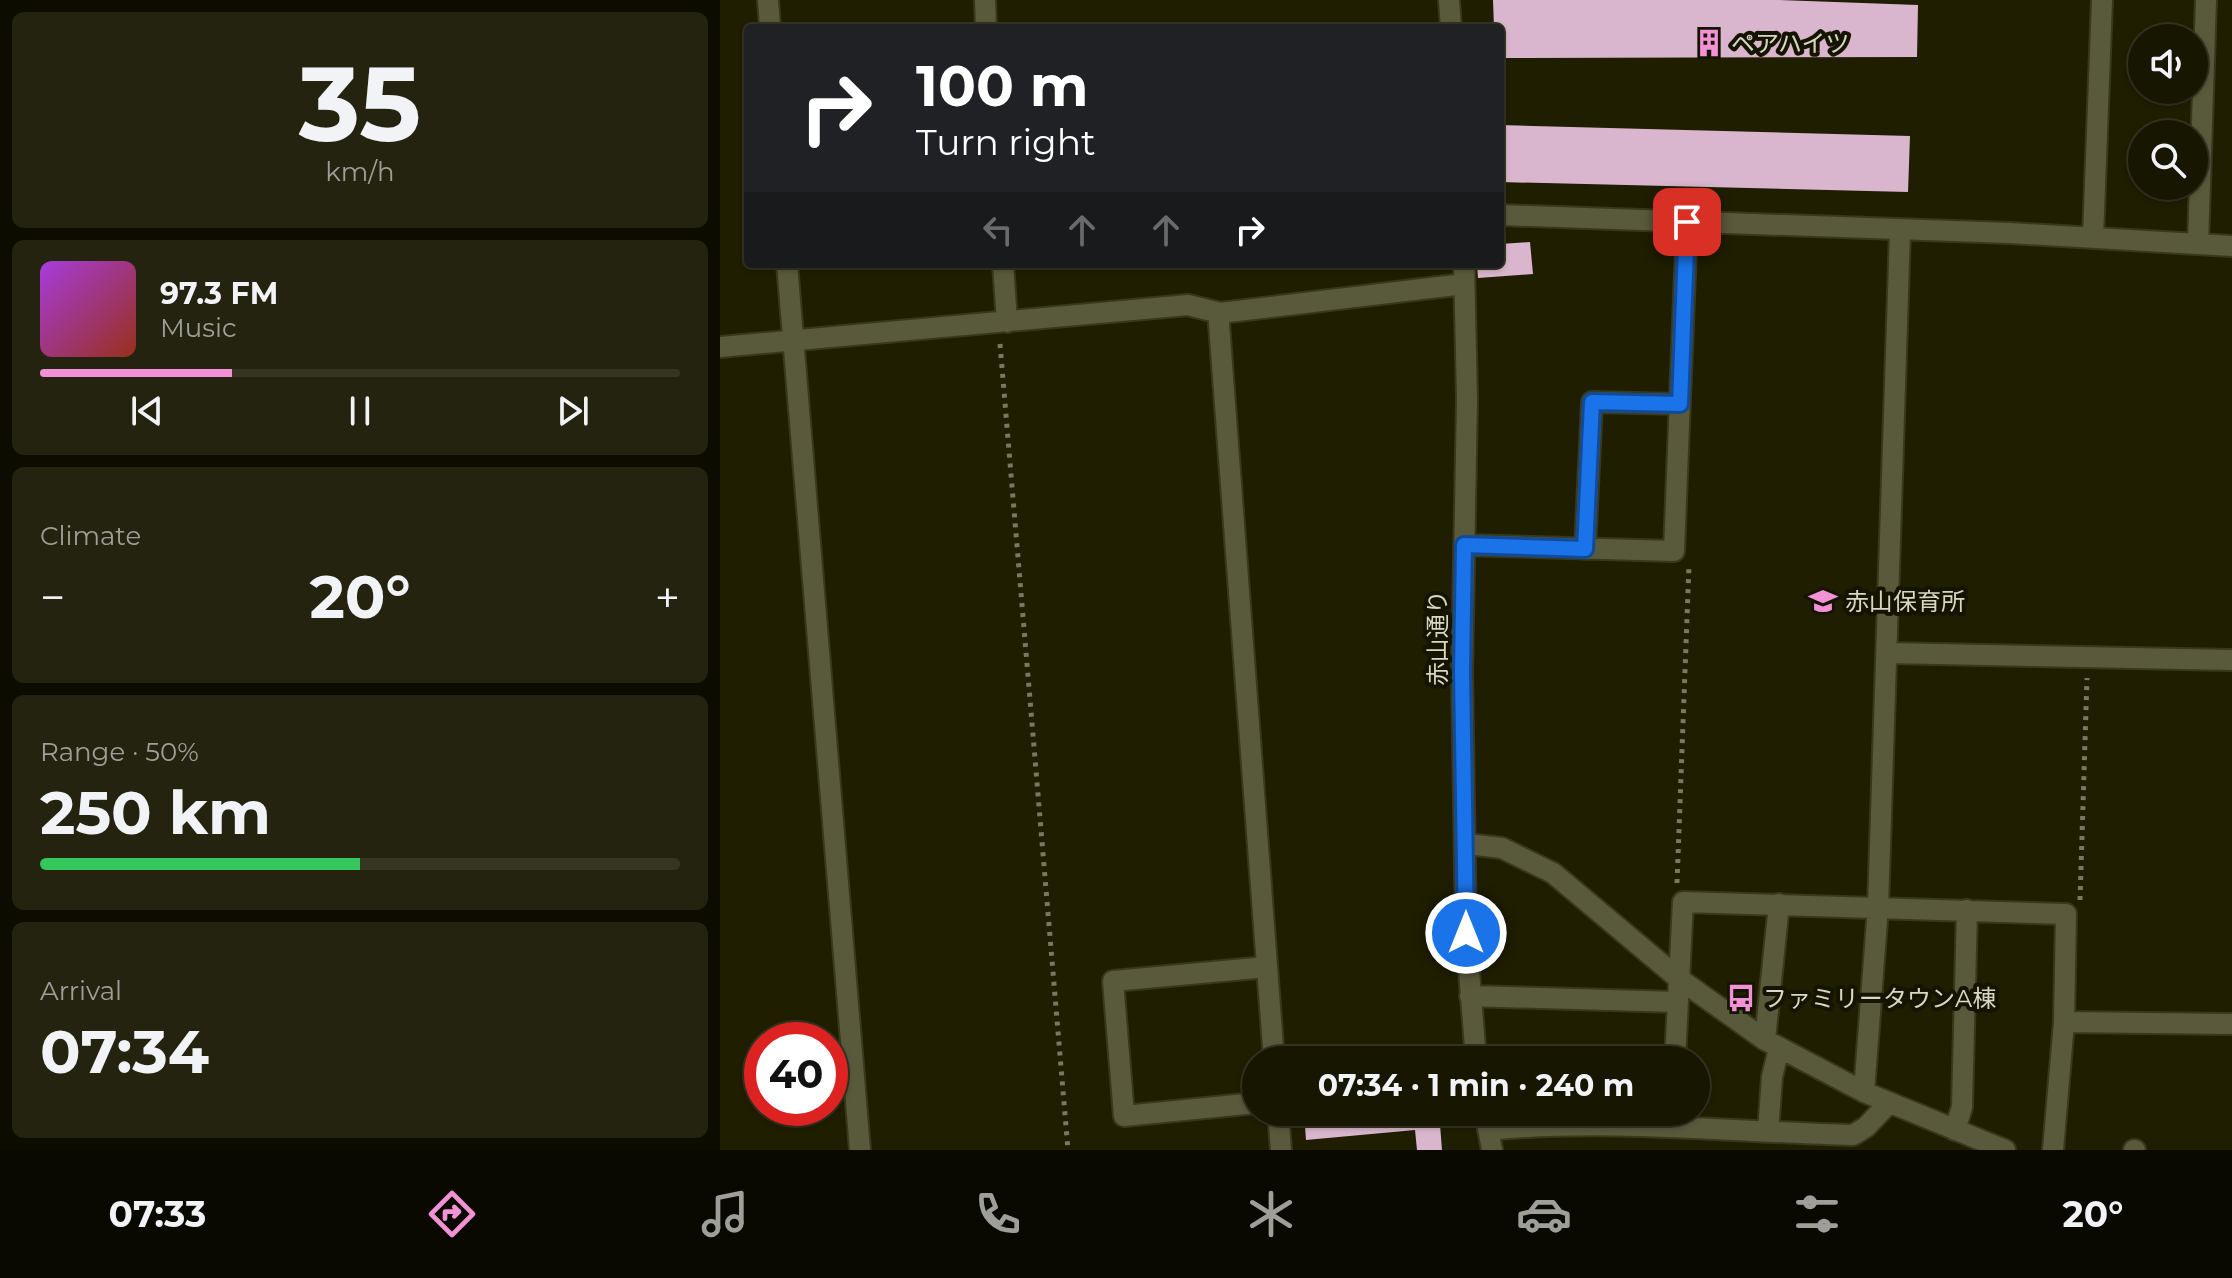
<!DOCTYPE html>
<meta charset="utf-8">
<style>
:root{--surface:#171600;--page:#24230f;--text:#f1f3f6;--muted:#9e9f99;--line:#363522;--accent:#f391d6}
body{margin:0;font-family:Montserrat,"Noto Sans JP",sans-serif;background:var(--page);color:var(--text);height:100vh;display:flex;flex-direction:column;font-size:30px;white-space:nowrap}
*{box-sizing:border-box;margin:0}
p{font-size:26px;color:var(--muted)}
.icon{flex:none;width:44px;height:44px;fill:none;stroke:currentColor;stroke-width:2;stroke-linecap:round;stroke-linejoin:round}
.map{position:relative;flex:1;overflow:hidden}
.drawer{display:flex;flex-direction:column;gap:12px;padding:12px;background:#0d0c00;width:720px}
.drawer>*{flex:none}
.top-card{position:absolute;left:24px;top:24px;width:760px;height:244px;border-radius:8px;box-shadow:0 2px 6px #0004,0 0 0 2px var(--line);background:#202124;color:#fff;overflow:hidden}
.fabs{position:absolute;left:1408px;top:24px;display:grid;gap:16px}
.fabs a{display:grid;place-items:center;width:80px;height:80px;border-radius:50%;background:var(--surface);box-shadow:0 2px 6px #0004,0 0 0 2px var(--line);font-size:40px}
.speed{position:absolute;left:24px;top:1022px;display:flex;gap:16px;font-size:40px;font-weight:700;text-align:center}
.speed>*{display:grid;place-content:center;width:104px;height:104px;border-radius:50%;background:var(--surface);box-shadow:0 2px 6px #0004,0 0 0 2px var(--line);line-height:1}
.speed .limit{border:12px solid #d22;background:#fff;color:#111}
.pin{position:absolute;display:grid;place-items:center;width:68px;height:68px;color:#fff;margin:-34px;border-radius:16px;box-shadow:0 4px 12px #0006}
.me{position:absolute;width:88px;margin:-44px;rotate:0deg;stroke-linejoin:round;filter:drop-shadow(0 0 6px #0008)}
.turn{display:flex;align-items:center;gap:28px;height:168px;padding:0 40px;font-size:36px}
.turn .icon{width:104px;height:104px;stroke-width:2.5}
.turn b{display:block;font-size:56px;line-height:68px}
.lanes{display:flex;align-items:center;height:76px;padding:0 40px;background:#0003;justify-content:center;gap:40px;direction:ltr}
.lanes .off{opacity:.35}
.big{font-size:60px;font-weight:700;line-height:1.1}
.drawer .widget{flex:1;display:flex;flex-direction:column;justify-content:center;gap:12px;min-width:0;padding:0 28px;border-radius:12px;background:var(--page)}
.drawer .dial{align-items:center;gap:0}
.dial b{font-size:104px;line-height:1}
.song{display:flex;align-items:center;gap:24px}
.cover{width:96px;height:96px;border-radius:12px;background:linear-gradient(135deg,hsl(280 70% 55%),hsl(10 70% 35%))}
.played{height:8px;border-radius:4px;background:linear-gradient(90deg,var(--accent) 30%,var(--line) 30%)}
.keys{display:flex;justify-content:space-around;direction:ltr}
.heat{display:flex;justify-content:space-between;align-items:center;font-size:44px;direction:ltr}
.charge{height:12px;border-radius:6px;background:linear-gradient(90deg,#34c759 50%,var(--line) 0)}
.trip{position:absolute;left:522px;top:1046px;width:468px;height:80px;border-radius:40px;background:var(--surface);box-shadow:0 2px 6px #0004,0 0 0 2px var(--line);font-weight:700;line-height:80px;text-align:center}
.dock{display:flex;height:128px;justify-content:space-around;align-items:center;background:#090900;color:var(--muted)}
.dock .icon{width:56px;height:56px}
.dock .current{color:var(--accent)}
.dock b{font-size:36px;color:var(--text)}
main{display:flex;flex:1;min-height:0}
.map>svg:first-child{display:block}
.building{fill:#d9b6cd}
.lines{fill:none;stroke-linecap:round;stroke-linejoin:round}
.minor-casing{stroke:#39381c;stroke-width:24}
.path{stroke:#797860;stroke-width:5;stroke-dasharray:4 6;stroke-linecap:butt}
.minor{stroke:#59593c;stroke-width:20}
.route-casing{stroke:#114b97;stroke-width:20}
.route{stroke:#1a73e8;stroke-width:14}
.labels{text-anchor:middle;dominant-baseline:central;stroke-width:8;stroke-linejoin:round;paint-order:stroke}
.poi-label{font-size:24px;fill:#d7d7c5;stroke:#151400;text-anchor:start}
.street-label{font-size:24px;fill:#d7d7c5;stroke:#151400}
</style>
<main>
<section class="drawer">
<div class="widget dial"><b>35</b><p>km/h</p></div>
<div class="widget">
<div class="song"><i class="cover"></i><div><b>97.3 FM</b><p>Music</p></div></div>
<div class="played"></div>
<div class="keys"><svg class="icon" aria-label="previous" viewBox="0 0 24 24"><path d="M18 5L8 12l10 7zM5 5v14"/></svg><svg class="icon" aria-label="pause" viewBox="0 0 24 24"><path d="M8 5v14M16 5v14"/></svg><svg class="icon" aria-label="next" viewBox="0 0 24 24"><path d="M6 5l10 7-10 7zM19 5v14"/></svg></div>
</div>
<div class="widget"><p>Climate</p>
<div class="heat"><a>−</a><b class="big">20°</b><a>+</a></div>
</div>
<div class="widget"><p>Range · 50%</p><b class="big">250 km</b><div class="charge"></div></div>
<div class="widget"><p>Arrival</p><b class="big">07:34</b></div>
</section>
<div class="map">
<svg width="1512" height="1150" viewBox="0 0 1512 1150">
<rect width="100%" height="100%" fill="#1f1e00"/>
<path class="building" d="M 773,0 L 1059,0 L 1198,5 L 1197,57 L 780,58 L 780,28 L 774,28 Z
M 780,125 L 1190,136 L 1188,192 L 780,182 Z
M 810,242 L 813,274 L 758,278 L 757,264 L 780,264 L 780,244 Z
M 584,1112 L 719,1112 L 722,1150 L 697,1150 L 695,1130 L 586,1140 Z"/>
<g class="lines">
<defs>
<path id="minor" d="M 48,0 L 50,28
M 265,0 L 266,28
M 729,0 L 731,28
M 780,215 L 1289,233 L 1512,246
M 1373,238 L 1382,0
M 1478,244 L 1486,0
M 67,264 L 140,1150
M 283,264 L 287,322
M 744,264 L 747,399 L 742,671 L 746,933 L 756,1060
M 500,313 L 499,324 L 554,1060
M 0,347 L 468,305 L 500,313 L 744,284
M 744,545 L 954,551 L 967,222
M 865,549 L 872,402 L 960,404
M 1167,653 L 1512,660
M 747,844 L 782,848 L 833,873 L 958,978 L 1045,1040 L 1144,1092 L 1285,1150
M 750,996 L 957,1002
M 1344,1022 L 1512,1024
M 1045,1040 L 1059,904
M 955,1060 L 963,902 L 1346,914 L 1344,1022 L 1333,1150
M 1144,1092 L 1158,907 L 1180,231
M 536,1103 L 404,1116 L 393,981 L 547,967
M 558,1112 L 561,1150
M 765,1112 L 772,1150
M 768,1130 C 888,1118 1012,1132 1133,1135 L 1146,1127 L 1169,1103
M 1235,1130 L 1242,1107 L 1247,910
M 1048,1132 L 1052,1077 L 1059,1048
M 1414,1150 L 1415,1150"/>
</defs>
<use href="#minor" class="minor-casing"/>
<path class="path" d="M 280,344 L 348,1150
M 957,883 L 969,565
M 1360,900 L 1367,678"/>
<use href="#minor" class="minor"/>
</g>
<g class="lines">
<defs>
<path id="route" d="M 746,933 L 742,671 L 744,545 L 865,549 L 872,402 L 960,404 L 967,222"/>
</defs>
<use href="#route" class="route-casing"/>
<use href="#route" class="route"/>
</g>
<defs>
<symbol id="building-bare" viewBox="-9 -9 18 18"><path d="M-4-6H4V6H1V3H-1V6H-4ZM-2.5-4.3h1.7v1.8h-1.7ZM.8-4.3h1.7v1.8H.8ZM-2.5-1h1.7V.8h-1.7ZM.8-1h1.7V.8H.8Z" fill="#f391d6" stroke="#151400" stroke-width="2.5" paint-order="stroke"/></symbol>
<symbol id="school-bare" viewBox="-9 -9 18 18"><path d="M0-5L7-2L0 1L-7-2ZM-4 1L0 2.5L4 1V4Q0 6-4 4Z" fill="#f391d6" stroke="#151400" stroke-width="2.5" paint-order="stroke"/></symbol>
<symbol id="bus-bare" viewBox="-9 -9 18 18"><path d="M-5-6H5V4H4V6H2V4H-2V6H-4V4H-5ZM-3.5-4V0h7V-4ZM-3.5 1.2v1.5H-2V1.2ZM2 1.2v1.5H3.5V1.2Z" fill="#f391d6" stroke="#151400" stroke-width="2.5" paint-order="stroke"/></symbol>
</defs>
<g fill-rule="evenodd">
<use href="#building-bare" x="969" y="23" width="40" height="40"/>
<use href="#school-bare" x="1083" y="581" width="40" height="40"/>
<use href="#bus-bare" x="1001" y="978" width="40" height="40"/>
</g>
<g class="labels">
<g class="poi-label">
<text x="1011" y="43">ペアハイツ</text>
<text x="1125" y="601">赤山保育所</text>
<text x="1043" y="998">ファミリータウンA棟</text>
</g>
<g class="street-label">
<text transform="translate(717 638) rotate(-90)">赤山通り</text>
</g>
</g>
</svg>
<div class="fabs">
<a><svg class="icon" aria-label="sound" viewBox="0 0 24 24"><path d="M4 9h4l5-4v14l-5-4H4zM17 9q2 3 0 6"/></svg></a>
<a><svg class="icon" aria-label="search" viewBox="0 0 24 24"><circle cx="10" cy="10" r="6"/><path d="M15 15l6 6"/></svg></a>
</div>
<div class="speed"><div class="limit">40</div></div>
<div class="pin" style="left:967px;top:222px;background:#d93025"><svg class="icon" aria-label="arrive" viewBox="0 0 24 24"><path d="M6 21V4h12l-3 4 3 4H6"/></svg></div>
<svg class="me" style="left:746px;top:933px" viewBox="-20 -20 40 40"><circle r="17" fill="#1a73e8" stroke="#fff" stroke-width="3"/><path d="M0-11L8 9 0 5-8 9z" fill="#fff"/></svg>
<div class="trip">07:34 · 1 min · 240 m</div>
<div class="top-card">
<div class="turn"><svg class="icon" aria-label="right" viewBox="0 0 24 24"><path d="M7 20v-9h11M14 6l5 5-5 5"/></svg><div><b>100 m</b>Turn right</div></div>
<div class="lanes"><svg class="icon off" aria-label="left" viewBox="0 0 24 24"><path d="M17 20v-9H6M10 6l-5 5 5 5"/></svg><svg class="icon off" aria-label="ahead" viewBox="0 0 24 24"><path d="M12 20V5M6 11l6-6 6 6"/></svg><svg class="icon off" aria-label="ahead" viewBox="0 0 24 24"><path d="M12 20V5M6 11l6-6 6 6"/></svg><svg class="icon" aria-label="right" viewBox="0 0 24 24"><path d="M7 20v-9h11M14 6l5 5-5 5"/></svg></div>
</div>
</div>
</main>
<nav class="dock">
<b>07:33</b>
<svg class="icon current" aria-label="directions" viewBox="0 0 24 24"><path d="M12 3l9 9-9 9-9-9zM9 14v-3h6M13 9l2 2-2 2"/></svg>
<svg class="icon" aria-label="music" viewBox="0 0 24 24"><path d="M9 18V5l10-2v13"/><circle cx="6" cy="18" r="3"/><circle cx="16" cy="16" r="3"/></svg>
<svg class="icon" aria-label="phone" viewBox="0 0 24 24"><path d="M5 4h4l2 5-3 2q2 4 5 5l2-3 5 2v4C11 20 4 13 5 4z"/></svg>
<svg class="icon" aria-label="climate" viewBox="0 0 24 24"><path d="M12 3v18M4 7l16 10M4 17L20 7"/></svg>
<svg class="icon" aria-label="car" viewBox="0 0 24 24"><path d="M5 17H2v-5l4-1 3-4h7l3 4 3 1v5h-3M9 17h6M6 11h13"/><circle cx="7" cy="17" r="2"/><circle cx="17" cy="17" r="2"/></svg>
<svg class="icon" aria-label="filters" viewBox="0 0 24 24"><path d="M4 7h16M4 17h16"/><circle cx="9" cy="7" r="2"/><circle cx="15" cy="17" r="2"/></svg>
<b>20°</b>
</nav>
